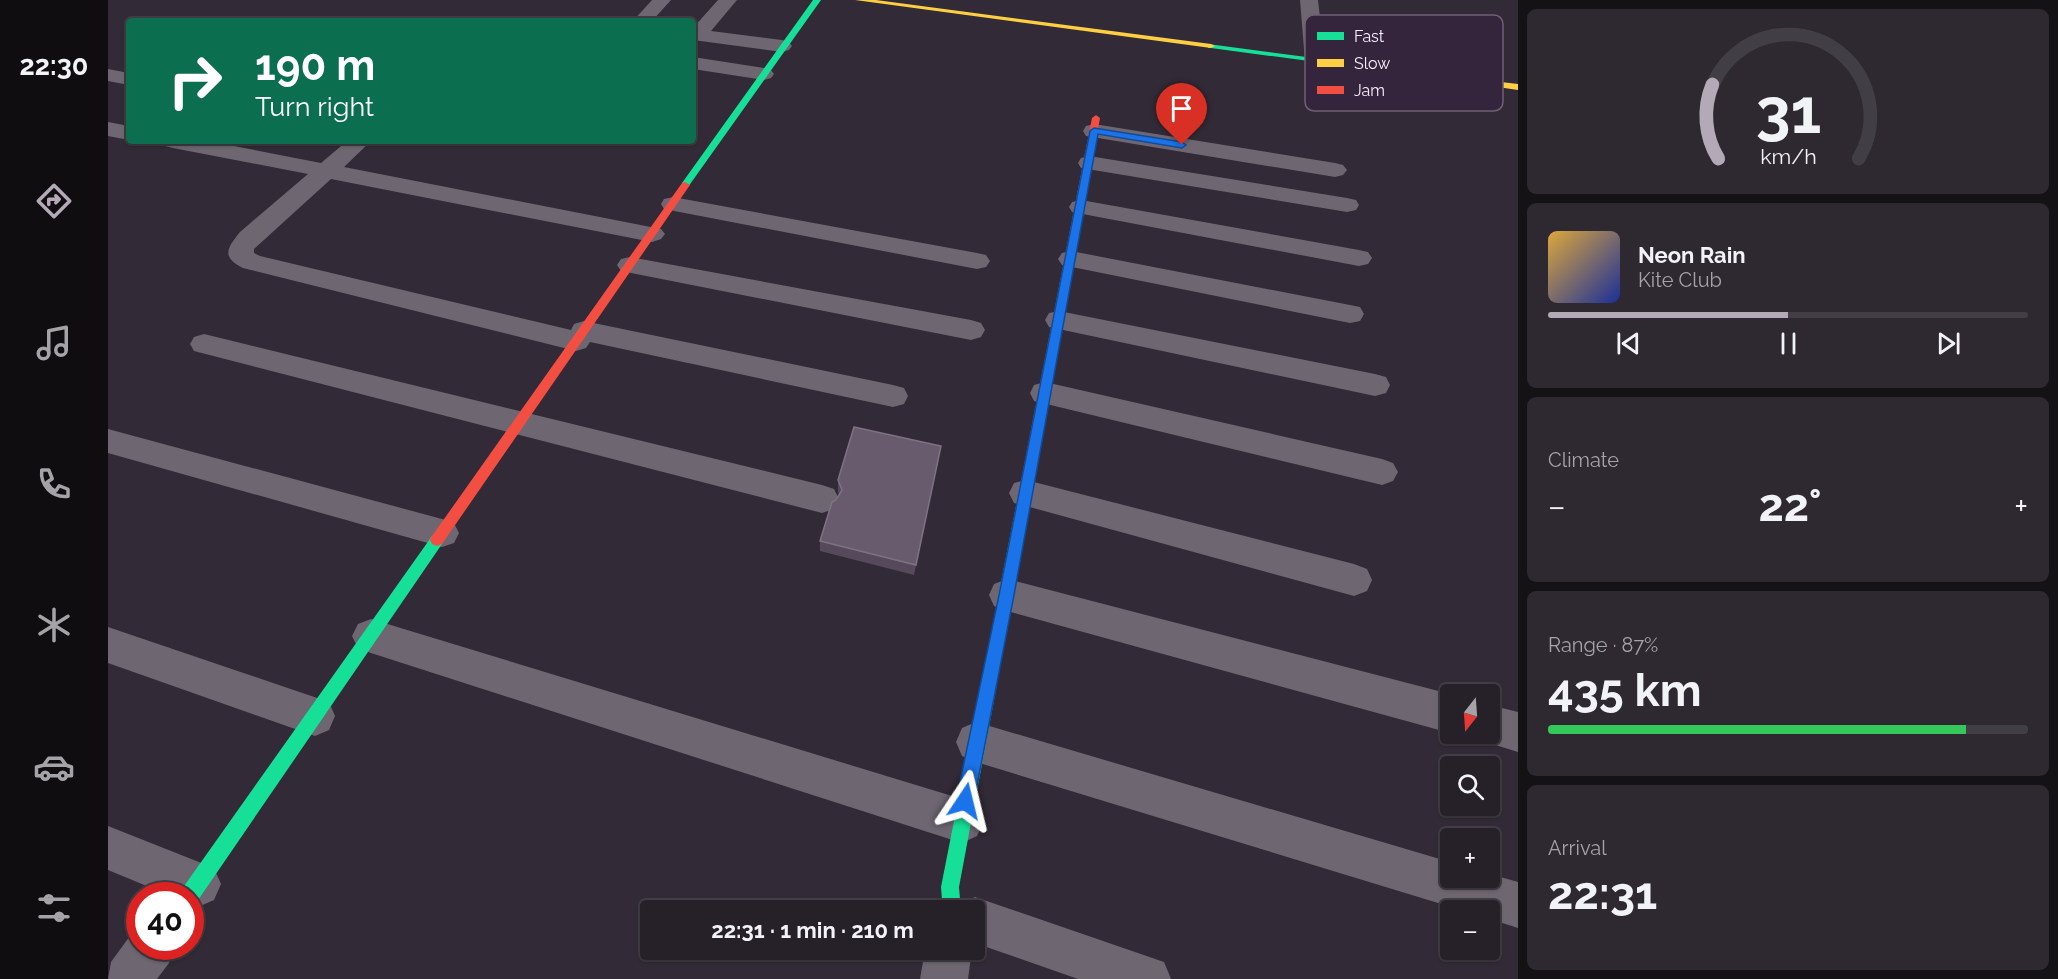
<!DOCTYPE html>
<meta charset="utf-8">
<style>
:root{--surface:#262028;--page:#2e2830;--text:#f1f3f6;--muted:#a4a3a8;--line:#423e45;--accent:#b3a9b7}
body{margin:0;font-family:Raleway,sans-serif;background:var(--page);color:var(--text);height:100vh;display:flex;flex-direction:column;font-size:22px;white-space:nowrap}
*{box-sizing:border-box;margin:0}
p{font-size:20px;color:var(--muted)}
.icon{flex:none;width:33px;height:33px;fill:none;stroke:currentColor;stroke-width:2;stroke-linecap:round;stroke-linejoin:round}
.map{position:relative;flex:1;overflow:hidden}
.sheet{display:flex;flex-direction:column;gap:9px;padding:9px;background:#151216;width:540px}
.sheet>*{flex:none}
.top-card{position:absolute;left:18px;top:18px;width:570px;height:126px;border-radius:6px;box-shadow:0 2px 4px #0004,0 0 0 2px var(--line);background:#0b6e4f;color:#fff;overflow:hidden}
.needle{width:39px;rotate:197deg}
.buttons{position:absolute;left:1332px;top:684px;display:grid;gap:12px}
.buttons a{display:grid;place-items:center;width:60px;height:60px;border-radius:6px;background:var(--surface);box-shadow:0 2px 4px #0004,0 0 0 2px var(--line);font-size:30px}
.speed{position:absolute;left:18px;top:882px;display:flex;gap:12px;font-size:30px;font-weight:700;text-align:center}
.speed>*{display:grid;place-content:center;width:78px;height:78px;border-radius:50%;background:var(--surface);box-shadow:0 2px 4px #0004,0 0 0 2px var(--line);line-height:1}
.speed .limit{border:9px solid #d22;background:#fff;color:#111}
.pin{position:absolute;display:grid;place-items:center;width:51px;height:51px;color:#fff;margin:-62px -26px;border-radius:50% 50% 50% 0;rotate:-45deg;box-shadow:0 0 6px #0007}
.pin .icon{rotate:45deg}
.me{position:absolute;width:66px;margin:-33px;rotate:10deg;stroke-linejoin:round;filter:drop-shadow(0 0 4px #0008)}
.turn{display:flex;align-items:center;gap:21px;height:126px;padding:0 30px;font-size:27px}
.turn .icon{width:78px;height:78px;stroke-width:2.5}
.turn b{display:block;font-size:42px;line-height:51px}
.big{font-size:45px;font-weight:700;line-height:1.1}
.sheet .widget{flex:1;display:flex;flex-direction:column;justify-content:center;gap:9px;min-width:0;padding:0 21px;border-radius:9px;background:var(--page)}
.sheet .dial{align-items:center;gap:0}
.dial svg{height:156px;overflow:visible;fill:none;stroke:var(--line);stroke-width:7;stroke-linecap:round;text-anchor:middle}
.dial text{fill:var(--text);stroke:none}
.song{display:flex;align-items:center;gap:18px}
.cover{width:72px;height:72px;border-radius:9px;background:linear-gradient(135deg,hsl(40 70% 55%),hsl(230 70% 35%))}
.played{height:6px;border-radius:3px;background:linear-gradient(90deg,var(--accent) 50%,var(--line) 50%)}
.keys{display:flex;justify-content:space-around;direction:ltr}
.heat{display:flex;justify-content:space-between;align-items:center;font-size:33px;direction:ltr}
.charge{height:9px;border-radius:4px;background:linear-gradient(90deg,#34c759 87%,var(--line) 0)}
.trip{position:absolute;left:532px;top:900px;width:345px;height:60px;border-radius:6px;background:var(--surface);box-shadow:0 2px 4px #0004,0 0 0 2px var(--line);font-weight:700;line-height:60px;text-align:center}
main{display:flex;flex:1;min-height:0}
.menu{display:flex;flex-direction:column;width:108px;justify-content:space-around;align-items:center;background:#0f0d10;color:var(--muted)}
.menu .icon{width:42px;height:42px}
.menu .active{color:var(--accent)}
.menu b{font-size:27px;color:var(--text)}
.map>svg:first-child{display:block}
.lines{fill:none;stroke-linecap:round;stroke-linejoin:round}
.street{fill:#6e6772;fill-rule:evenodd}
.fast{fill:#16e098;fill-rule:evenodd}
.slow{fill:#ffcf43;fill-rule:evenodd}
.jam{fill:#f24e42;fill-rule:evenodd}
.wall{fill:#56495c}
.building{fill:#685b6d;stroke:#7e7284;stroke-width:1.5}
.route{fill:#1a73e8;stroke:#114b97;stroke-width:1.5}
.key{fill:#34243c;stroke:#6f6076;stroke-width:1.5}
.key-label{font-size:16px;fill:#f8edfd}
</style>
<main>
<nav class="menu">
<b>22:30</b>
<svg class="icon active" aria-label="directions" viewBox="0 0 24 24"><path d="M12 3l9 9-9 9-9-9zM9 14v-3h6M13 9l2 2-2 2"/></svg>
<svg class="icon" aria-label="music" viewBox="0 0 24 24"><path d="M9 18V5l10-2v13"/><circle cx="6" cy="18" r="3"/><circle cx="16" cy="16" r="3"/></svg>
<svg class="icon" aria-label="phone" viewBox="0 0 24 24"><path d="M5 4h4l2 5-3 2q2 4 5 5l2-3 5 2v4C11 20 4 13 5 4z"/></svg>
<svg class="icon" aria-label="climate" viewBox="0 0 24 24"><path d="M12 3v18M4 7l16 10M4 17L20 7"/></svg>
<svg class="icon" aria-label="car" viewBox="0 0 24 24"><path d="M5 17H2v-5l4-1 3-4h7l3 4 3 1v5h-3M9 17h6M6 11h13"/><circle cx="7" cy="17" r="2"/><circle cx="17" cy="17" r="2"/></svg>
<svg class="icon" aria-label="filters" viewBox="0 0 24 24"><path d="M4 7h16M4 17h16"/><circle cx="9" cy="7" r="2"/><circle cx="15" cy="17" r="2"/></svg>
</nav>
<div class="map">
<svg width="1410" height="979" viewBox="0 0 1410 979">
<rect width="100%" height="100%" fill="#322a36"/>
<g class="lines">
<path class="street" d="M 544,0 L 563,0 L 544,21 L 525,21 Z
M 610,0 L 629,0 L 603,31 L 674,40 L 681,42 L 684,46 L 681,50 L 674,52 L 585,40 L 585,28 Z
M 1192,0 L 1210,0 L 1217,61 L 1214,65 L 1200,65 L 1197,61 Z
M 585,57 L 656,68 L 663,70 L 666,74 L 663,78 L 656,80 L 585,69 Z
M 0,69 L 21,73 L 21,85 L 0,81 Z
M 0,122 L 21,126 L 21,140 L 0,136 Z
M 986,124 L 1227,163 L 1235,165 L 1239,170 L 1235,175 L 1227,177 L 978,136 L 975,131 L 978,126 Z
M 54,141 L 100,141 L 213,163 L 239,141 L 263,141 L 236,167 L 553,229 L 557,234 L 553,239 L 544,242 L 223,179 L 146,249 L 146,253 L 152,256 L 463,330 L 466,324 L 476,321 L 785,385 L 796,388 L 800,396 L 796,404 L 785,407 L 482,342 L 478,348 L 468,351 L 135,268 C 113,257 119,248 132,232 L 200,174 L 65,148 L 57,146 Z
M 981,156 L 1239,198 L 1248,200 L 1251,205 L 1248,210 L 1239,212 L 973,168 L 970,163 L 973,158 Z
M 565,197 L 869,253 L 878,255 L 882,261 L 878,267 L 869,269 L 556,209 L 553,204 L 556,199 Z
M 973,200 L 1251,250 L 1260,252 L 1264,258 L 1260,264 L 1251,266 L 964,212 L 961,207 L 964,202 Z
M 963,251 L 1242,305 L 1252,307 L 1256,314 L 1252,321 L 1242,323 L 954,265 L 950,259 L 954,253 Z
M 522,257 L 863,320 L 873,323 L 877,330 L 873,337 L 863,340 L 513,271 L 509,265 L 513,259 Z
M 951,311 L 1267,374 L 1278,377 L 1282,385 L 1278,393 L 1267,396 L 941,327 L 937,320 L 941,313 Z
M 96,334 L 714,485 L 726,489 L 731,499 L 726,509 L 714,513 L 86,351 L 82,344 L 86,337 Z
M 937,382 L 1274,459 L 1285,463 L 1290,472 L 1285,481 L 1274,485 L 926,401 L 922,393 L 926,385 Z
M 0,429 L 334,519 L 346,523 L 351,533 L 346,543 L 334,547 L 0,453 Z
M 918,480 L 1246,564 L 1259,569 L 1264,580 L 1259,591 L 1246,596 L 918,506 L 906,503 L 901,493 L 906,483 Z
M 899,579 L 1342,694 L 1342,733 L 899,611 L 886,606 L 881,595 L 886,584 Z
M 263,619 L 854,799 L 869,806 L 876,821 L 869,836 L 854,843 L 263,653 L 250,648 L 244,636 L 250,624 Z
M 0,627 L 221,702 L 227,716 L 221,730 L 207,736 L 0,663 Z
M 1382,705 L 1410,712 L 1410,752 L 1368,739 L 1365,734 L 1382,734 Z
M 868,722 L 1342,862 L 1342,878 L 1382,878 L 1382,874 L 1410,882 L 1410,928 L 1382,919 L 1382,910 L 1353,910 L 868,762 L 854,756 L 848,742 L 854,728 Z
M 0,826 L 106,868 L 113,884 L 106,900 L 90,907 L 82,904 L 82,896 L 63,896 L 0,870 Z
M 867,897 L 1056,962 L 1063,979 L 970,979 L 867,943 L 867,910 L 848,910 L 851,904 Z
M 32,928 L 32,946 L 67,946 L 61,963 L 49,979 L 0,979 L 3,962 L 27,929 Z
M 817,950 L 864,950 L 860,979 L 812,979 Z"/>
<path class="fast" d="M 705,0 L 713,0 L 580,187 L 574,187 L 574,183 Z
M 1100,44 L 1328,74 L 1332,76 L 1328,78 L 1103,48 L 1100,48 Z
M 920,476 L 925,477 L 927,481 L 851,887 L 852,899 L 857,910 L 838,910 L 834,900 L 833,887 L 913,481 L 915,477 Z
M 329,534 L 334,536 L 336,540 L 334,544 L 88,903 L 82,905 L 82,896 L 72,896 L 74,889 L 324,536 Z"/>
<path class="slow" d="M 747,0 L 768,0 L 1103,44 L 1107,46 L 1103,48 Z
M 1325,74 L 1410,84 L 1410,90 L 1328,78 L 1325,78 Z"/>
<path class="jam" d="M 988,115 L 992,118 L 927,481 L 925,485 L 915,485 L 913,481 L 984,118 Z
M 577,182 L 582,185 L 334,544 L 329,546 L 324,544 L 322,540 L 324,536 L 574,183 Z"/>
</g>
<path class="wall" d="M 833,446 L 806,575 L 712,551 L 712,541 L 731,495 L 730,491 L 730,480 Z"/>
<path class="building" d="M 746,427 L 833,446 L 808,565 L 712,541 L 724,502 L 728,500 L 734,490 L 730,480 Z"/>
<path class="route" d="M 986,128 L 1074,142 L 1078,145 L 1074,148 L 990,134 L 906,595 L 866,801 L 863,808 L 857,810 L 851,808 L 848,801 L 891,595 L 982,131 Z"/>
<rect x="1197" y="15" width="198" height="96" rx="9" class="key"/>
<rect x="1209" y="32" width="27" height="8" fill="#16e098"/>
<rect x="1209" y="59" width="27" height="8" fill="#ffcf43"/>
<rect x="1209" y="86" width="27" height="8" fill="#f24e42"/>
<g class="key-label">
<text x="1246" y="42">Fast</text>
<text x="1246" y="69">Slow</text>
<text x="1246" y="96">Jam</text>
</g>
</svg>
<div class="buttons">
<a><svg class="needle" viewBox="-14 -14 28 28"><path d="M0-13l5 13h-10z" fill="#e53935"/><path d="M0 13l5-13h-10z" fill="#a4a3a8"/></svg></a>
<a><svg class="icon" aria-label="search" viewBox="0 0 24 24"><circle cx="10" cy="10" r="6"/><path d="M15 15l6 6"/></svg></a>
<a>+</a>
<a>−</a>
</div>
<div class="speed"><div class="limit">40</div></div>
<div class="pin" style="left:1074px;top:145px;background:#d93025"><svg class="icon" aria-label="arrive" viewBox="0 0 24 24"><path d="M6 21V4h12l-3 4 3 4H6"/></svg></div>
<svg class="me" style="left:857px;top:801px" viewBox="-20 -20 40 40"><path d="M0-17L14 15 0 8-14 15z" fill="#1a73e8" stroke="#fff" stroke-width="4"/></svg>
<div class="trip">22:31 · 1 min · 210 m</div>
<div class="top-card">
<div class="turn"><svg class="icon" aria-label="right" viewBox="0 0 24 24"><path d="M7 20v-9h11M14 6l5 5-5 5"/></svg><div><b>190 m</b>Turn right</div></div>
</div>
</div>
<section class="sheet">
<div class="widget dial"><svg viewBox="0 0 100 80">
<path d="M14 69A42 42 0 1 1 86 69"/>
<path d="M14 69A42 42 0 0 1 11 31" stroke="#b3a9b7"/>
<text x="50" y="56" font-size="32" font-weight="700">31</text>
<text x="50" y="72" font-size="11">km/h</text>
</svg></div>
<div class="widget">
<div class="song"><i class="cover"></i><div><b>Neon Rain</b><p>Kite Club</p></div></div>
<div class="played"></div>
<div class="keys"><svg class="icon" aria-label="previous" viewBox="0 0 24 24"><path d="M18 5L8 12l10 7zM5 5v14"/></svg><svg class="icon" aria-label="pause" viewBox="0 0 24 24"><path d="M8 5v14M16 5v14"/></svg><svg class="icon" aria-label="next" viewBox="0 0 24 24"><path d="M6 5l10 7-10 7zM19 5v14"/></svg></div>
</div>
<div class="widget"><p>Climate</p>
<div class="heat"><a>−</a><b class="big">22°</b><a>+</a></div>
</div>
<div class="widget"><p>Range · 87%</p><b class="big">435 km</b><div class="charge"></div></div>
<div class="widget"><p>Arrival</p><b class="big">22:31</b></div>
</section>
</main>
